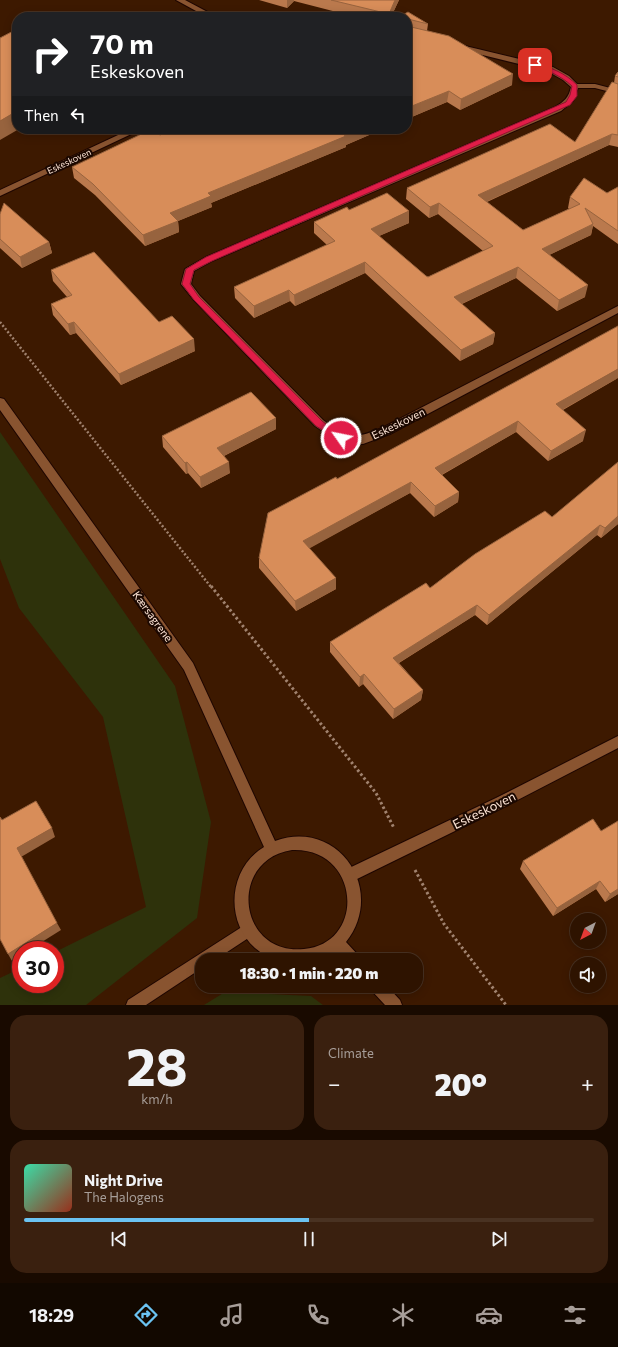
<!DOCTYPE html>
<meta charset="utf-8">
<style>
:root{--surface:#2e1300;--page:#3a200f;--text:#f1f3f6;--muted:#a79e99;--line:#493222;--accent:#6bc3f2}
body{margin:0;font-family:Commissioner,sans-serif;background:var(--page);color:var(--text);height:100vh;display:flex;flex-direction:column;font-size:15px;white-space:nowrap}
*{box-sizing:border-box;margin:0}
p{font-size:13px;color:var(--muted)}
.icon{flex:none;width:22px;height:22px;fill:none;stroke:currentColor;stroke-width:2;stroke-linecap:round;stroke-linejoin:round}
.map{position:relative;height:1005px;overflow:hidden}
.sheet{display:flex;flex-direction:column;gap:10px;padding:10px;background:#190a00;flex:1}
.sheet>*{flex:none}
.banner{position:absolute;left:12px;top:12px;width:400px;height:122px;border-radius:16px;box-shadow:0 2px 10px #0003,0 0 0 1px var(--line);background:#202124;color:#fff;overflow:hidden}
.needle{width:26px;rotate:221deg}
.fabs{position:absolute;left:570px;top:913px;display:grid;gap:8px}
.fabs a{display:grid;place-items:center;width:36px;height:36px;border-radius:50%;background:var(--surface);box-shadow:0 2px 10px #0003,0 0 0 1px var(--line);font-size:20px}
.speed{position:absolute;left:12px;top:941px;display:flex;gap:8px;font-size:20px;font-weight:700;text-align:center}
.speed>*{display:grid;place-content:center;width:52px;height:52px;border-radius:50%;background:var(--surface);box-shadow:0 2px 10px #0003,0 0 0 1px var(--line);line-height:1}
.speed .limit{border:6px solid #d22;background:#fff;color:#111}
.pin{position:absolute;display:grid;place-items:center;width:34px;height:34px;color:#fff;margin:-17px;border-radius:8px;box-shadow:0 2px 6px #0006}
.me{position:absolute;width:44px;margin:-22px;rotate:303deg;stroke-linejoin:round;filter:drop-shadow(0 0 3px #0008)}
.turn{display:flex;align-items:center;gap:14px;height:84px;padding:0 12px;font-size:18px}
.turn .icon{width:52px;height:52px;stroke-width:2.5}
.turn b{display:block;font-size:28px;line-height:34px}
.then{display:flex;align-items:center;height:38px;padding:0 12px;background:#0003;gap:8px;font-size:15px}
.big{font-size:30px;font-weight:800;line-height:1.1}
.sheet .card{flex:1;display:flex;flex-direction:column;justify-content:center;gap:6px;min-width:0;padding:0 14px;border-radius:16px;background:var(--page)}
.sheet .dial{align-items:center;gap:0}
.dial b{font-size:52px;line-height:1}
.song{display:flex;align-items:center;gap:12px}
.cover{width:48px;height:48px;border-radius:6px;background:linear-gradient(135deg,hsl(160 70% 55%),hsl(10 70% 35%))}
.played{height:4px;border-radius:2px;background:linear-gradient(90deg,var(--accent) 50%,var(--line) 50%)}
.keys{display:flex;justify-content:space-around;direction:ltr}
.heat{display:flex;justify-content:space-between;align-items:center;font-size:22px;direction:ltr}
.sheet .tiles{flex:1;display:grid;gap:10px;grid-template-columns:1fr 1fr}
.card:last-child{grid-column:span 2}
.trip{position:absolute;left:195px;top:953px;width:228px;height:40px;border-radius:16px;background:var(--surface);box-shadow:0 2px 10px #0003,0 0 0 1px var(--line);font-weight:800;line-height:40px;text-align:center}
.dock{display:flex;height:64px;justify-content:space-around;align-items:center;background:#120800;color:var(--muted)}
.dock .icon{width:28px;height:28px}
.dock .active{color:var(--accent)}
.dock b{font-size:18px;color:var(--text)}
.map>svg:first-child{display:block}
.green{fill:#2e320b}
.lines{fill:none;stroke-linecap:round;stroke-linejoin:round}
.minor-casing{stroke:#1e0600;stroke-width:2}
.tertiary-casing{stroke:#1e0600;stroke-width:2}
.path-far1{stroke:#a0826e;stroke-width:2.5;stroke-dasharray:2 2;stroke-linecap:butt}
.path{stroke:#a0826e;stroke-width:3;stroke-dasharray:2.5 2.5;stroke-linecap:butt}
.minor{fill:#895430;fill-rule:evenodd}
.tertiary{fill:#895430;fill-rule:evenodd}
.wall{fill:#ba794d}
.shaded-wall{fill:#97633e}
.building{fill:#d88d59;stroke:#97633e}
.route{fill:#e11d48;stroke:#92132f}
.labels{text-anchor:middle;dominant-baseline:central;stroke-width:4;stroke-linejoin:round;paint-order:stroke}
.far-street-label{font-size:9px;fill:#fee5d6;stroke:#1b0800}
.street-label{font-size:11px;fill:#fee5d6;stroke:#1b0800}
.near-street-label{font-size:13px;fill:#fee5d6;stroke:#1b0800}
</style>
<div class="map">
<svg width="618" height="1005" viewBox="0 0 618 1005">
<rect width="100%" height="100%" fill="#3d1900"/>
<path class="green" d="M 0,432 L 175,686 L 211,822 L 197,918 L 86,1005 L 0,1005 L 0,978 L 21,968 L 21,984 L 55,984 L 55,952 L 146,907 L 103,717 L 19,608 L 0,559 Z
M 225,992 L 311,996 L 323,1005 L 204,1005 Z"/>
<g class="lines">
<defs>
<path id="minor" d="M 176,0 L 185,0 L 217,17 L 207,17 Z
M 454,44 L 457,44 L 553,67 L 569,76 L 577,84 L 595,84 L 618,90 L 618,94 L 595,88 L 578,88 L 573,101 L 561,111 L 212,261 L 194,271 L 191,284 L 200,296 L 323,420 C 348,438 353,440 382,428 L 618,306 L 618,313 L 390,434 L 363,444 L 337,441 L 315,426 L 194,300 L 181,284 L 185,269 L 206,257 L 555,107 C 564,102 569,97 571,87 L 563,80 L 547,71 L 454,48 Z
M 131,129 L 142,129 L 0,196 L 0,190 Z
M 618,736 L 618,748 L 506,806 L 355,880 L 350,882 L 345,880 L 343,875 L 345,870 L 496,798 Z
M 248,923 L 253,925 L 255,930 L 253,935 L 215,960 L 202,960 L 202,968 L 146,1005 L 126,1005 L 128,1000 Z"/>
<path id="tertiary" d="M 0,398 L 4,399 L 193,663 L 275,841 C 338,818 387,890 346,942 L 358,955 L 360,960 L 343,960 L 336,952 C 322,961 314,960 298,960 C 291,960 283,961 276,960 C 269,958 261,953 255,948 C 224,920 229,868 264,847 L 184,670 L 0,410 ZM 292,850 C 360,847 367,943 304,949 C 238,956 227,860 292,850 Z
M 370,986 L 387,986 L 400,1000 L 402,1005 L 385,1005 L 372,991 Z"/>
</defs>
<use href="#minor" class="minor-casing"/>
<use href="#tertiary" class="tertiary-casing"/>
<path class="path-far1" d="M 0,322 L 211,587"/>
<path class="path" d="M 211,586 L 376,793 L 394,828
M 415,870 L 444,924 L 506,1005"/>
<use href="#minor" class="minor"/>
<use href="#tertiary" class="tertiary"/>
</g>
<path class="wall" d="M 259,0 L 399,0 L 391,17 L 356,17 L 294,1 L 287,8 Z
M 407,17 L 428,24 L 427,31 L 512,85 L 460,110 L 447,102 L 407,119 Z
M 618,72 L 618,147 L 609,145 L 487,202 L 523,230 L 569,209 L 568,208 L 570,197 L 607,193 L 618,187 L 618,244 L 593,226 L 591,235 L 549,255 L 585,297 L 557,311 L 516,278 L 462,304 L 495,333 L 493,344 L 460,361 L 365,273 L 295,306 L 290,301 L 254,318 L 235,298 L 234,287 L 327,245 L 314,233 L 314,222 L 349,210 L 409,223 L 379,236 L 426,276 L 428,277 L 483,251 L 438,214 L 429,218 L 406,199 L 407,188 L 575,142 L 614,83 L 615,76 Z
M 173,129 L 383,129 L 346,145 L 346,147 L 211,203 L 212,207 L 178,221 L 179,232 L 145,246 L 95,195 L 74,178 L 72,167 L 160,135 Z
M 0,214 L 49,242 L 52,253 L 22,268 L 0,248 Z
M 51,270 L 159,322 L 195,351 L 121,385 L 76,333 L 70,335 L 53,315 L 51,304 L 67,297 L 53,281 Z
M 618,378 L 563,410 L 583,441 L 548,461 L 516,432 L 442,475 L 459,492 L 458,502 L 434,517 L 410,493 L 309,548 L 336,589 L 296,611 L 259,568 L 259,558 L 337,479 Z
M 276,429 L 224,456 L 230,473 L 201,488 L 188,473 L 186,474 L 163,447 L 162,436 Z
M 552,517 L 618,524 L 601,538 L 597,535 L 487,625 L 475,615 L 399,663 L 423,690 L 421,700 L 393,719 L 363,684 L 359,687 L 330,652 L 330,642 L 430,588 Z
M 601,831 L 618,894 L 605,902 L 596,889 L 553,916 L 520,869 L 523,861 Z"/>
<path class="shaded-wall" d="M 287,0 L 294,0 L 294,1 L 287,8 Z
M 395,0 L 399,0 L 391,17 L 389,17 L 389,14 Z
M 513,74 L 512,85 L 460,110 L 461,99 Z
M 449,91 L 447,102 L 407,119 L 407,108 Z
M 17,111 L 17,129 L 19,129 L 0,140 L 0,121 Z
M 357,129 L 383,129 L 346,145 L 346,147 L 211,203 L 212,207 L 178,221 L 179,232 L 145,246 L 143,235 L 170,213 L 208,193 Z
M 612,134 L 609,145 L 477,206 L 478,195 Z
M 439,203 L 438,214 L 429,218 L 430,207 Z
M 409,211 L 409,223 L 370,240 L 371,229 Z
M 593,224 L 591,235 L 539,260 L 542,249 Z
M 49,242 L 52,253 L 22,268 L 20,257 Z
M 365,262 L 365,273 L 295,306 L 294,295 Z
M 518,267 L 516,278 L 453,308 L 454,297 Z
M 588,285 L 585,297 L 557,311 L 559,300 Z
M 289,290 L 290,301 L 254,318 L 254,306 Z
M 74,322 L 76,333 L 70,335 L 68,324 Z
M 495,333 L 493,344 L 460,361 L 461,350 Z
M 194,339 L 195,351 L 121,385 L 119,374 Z
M 618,369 L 618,378 L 553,415 L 556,404 Z
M 276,418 L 276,429 L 218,459 L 217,448 Z
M 518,421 L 516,432 L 434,479 L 435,468 Z
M 586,430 L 583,441 L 548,461 L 551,451 Z
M 187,462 L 188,473 L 186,474 L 185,463 Z
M 229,462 L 230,473 L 201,488 L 200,477 Z
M 411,482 L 410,493 L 303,552 L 303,541 Z
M 459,492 L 458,502 L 434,517 L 435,506 Z
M 618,516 L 618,524 L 601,538 L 605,528 Z
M 600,525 L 597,535 L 487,625 L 489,615 Z
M 336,578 L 336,589 L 296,611 L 295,601 Z
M 477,605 L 475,615 L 392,667 L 393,658 Z
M 364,674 L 363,684 L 359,687 L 360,677 Z
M 423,690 L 421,700 L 393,719 L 394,709 Z
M 52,828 L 55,837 L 21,857 L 17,848 Z
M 600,881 L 596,889 L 553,916 L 557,908 Z
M 618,889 L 618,894 L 605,902 L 610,894 Z
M 57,923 L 61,930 L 29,950 L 21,950 L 21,955 L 12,961 L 8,954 Z"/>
<path class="building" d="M 331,0 L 395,0 L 389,14 Z
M 408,12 L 428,24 L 408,19 L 407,20 L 407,17 L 399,17 Z
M 407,24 L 407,26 L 449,36 L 513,74 L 461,99 L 449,91 L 407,108 Z
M 17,29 L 17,111 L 0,121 L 0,38 Z
M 618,72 L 618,77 L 615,76 Z
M 612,82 L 618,84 L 618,135 L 612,134 L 478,195 L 523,230 L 580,204 L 570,197 L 584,178 L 607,193 L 618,187 L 618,231 L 585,208 L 593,224 L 542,249 L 588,285 L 559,300 L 518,267 L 454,297 L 495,333 L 461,350 L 365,262 L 294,295 L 289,290 L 254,306 L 234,287 L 335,241 L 314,222 L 347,207 L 349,210 L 387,193 L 409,211 L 371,229 L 426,276 L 428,277 L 493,246 L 439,203 L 430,207 L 407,188 L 550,124 L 575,142 Z
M 152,129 L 160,135 L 173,129 L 357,129 L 344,135 L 346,136 L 208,193 L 211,196 L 170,213 L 178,221 L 143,235 L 93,184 L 72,167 Z
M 4,203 L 49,242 L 20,257 L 0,239 L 0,214 Z
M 94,252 L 159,322 L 172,316 L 194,339 L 119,374 L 74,322 L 68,324 L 51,304 L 72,295 L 51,270 Z
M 618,326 L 618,369 L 556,404 L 586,430 L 551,451 L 518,421 L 435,468 L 459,492 L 435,506 L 411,482 L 303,541 L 336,578 L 295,601 L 259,558 L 268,513 L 336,477 L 337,479 Z
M 251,392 L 276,418 L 217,448 L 229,462 L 200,477 L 187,462 L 185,463 L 162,436 Z
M 618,462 L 618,516 L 605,528 L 600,525 L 489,615 L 477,605 L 393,658 L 423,690 L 394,709 L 364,674 L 360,677 L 330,642 L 426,583 L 430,588 L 475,554 L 545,511 L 552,517 Z
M 36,801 L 52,828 L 17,848 L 57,923 L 8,954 L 0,939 L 0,817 L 2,820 Z
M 593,819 L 601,831 L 618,821 L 618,889 L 610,894 L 600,881 L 557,908 L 523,861 Z"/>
<path class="route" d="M 535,63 C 552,68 565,73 577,85 L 577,96 L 570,105 L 212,261 L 194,270 L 190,284 L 199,297 L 322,421 L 345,438 L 344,440 L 338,440 L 316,426 L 194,300 L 182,284 L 186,269 L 206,257 L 566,102 L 570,95 L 572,86 C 561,76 548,70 533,67 L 532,65 Z"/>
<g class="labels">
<g class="far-street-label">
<text transform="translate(69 161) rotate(-25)">Eskeskoven</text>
</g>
<g class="street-label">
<text transform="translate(398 423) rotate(-26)">Eskeskoven</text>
<text transform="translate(153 616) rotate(54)">Kærsagrene</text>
</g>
<g class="near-street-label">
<text transform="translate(484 810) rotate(-26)">Eskeskoven</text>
</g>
</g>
</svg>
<div class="fabs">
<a><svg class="needle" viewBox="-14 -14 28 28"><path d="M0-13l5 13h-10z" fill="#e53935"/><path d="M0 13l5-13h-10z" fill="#a79e99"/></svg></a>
<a><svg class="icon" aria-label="sound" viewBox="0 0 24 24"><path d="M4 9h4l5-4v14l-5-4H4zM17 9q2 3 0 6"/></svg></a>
</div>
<div class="speed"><div class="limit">30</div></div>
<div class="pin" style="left:535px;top:65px;background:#d93025"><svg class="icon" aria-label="arrive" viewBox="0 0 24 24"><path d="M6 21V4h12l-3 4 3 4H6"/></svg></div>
<svg class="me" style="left:341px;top:438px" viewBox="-20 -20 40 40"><circle r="17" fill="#e11d48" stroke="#fff" stroke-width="3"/><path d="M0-11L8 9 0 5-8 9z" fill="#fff"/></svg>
<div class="trip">18:30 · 1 min · 220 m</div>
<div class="banner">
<div class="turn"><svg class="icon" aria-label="right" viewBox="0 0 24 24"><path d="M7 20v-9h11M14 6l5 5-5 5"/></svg><div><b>70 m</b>Eskeskoven</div></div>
<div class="then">Then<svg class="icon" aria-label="left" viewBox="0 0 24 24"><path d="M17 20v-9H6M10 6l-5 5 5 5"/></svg></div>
</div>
</div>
<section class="sheet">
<div class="tiles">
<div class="card dial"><b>28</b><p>km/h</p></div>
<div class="card"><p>Climate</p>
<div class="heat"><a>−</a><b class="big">20°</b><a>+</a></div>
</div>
<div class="card">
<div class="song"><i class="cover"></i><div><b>Night Drive</b><p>The Halogens</p></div></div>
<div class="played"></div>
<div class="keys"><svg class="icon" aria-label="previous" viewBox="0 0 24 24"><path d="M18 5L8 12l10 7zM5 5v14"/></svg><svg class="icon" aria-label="pause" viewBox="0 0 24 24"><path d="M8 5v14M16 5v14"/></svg><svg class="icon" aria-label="next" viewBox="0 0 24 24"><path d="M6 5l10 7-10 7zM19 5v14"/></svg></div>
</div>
</div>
</section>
<nav class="dock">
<b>18:29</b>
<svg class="icon active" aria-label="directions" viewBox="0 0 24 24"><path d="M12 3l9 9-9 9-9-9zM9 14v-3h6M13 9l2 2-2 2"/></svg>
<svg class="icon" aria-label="music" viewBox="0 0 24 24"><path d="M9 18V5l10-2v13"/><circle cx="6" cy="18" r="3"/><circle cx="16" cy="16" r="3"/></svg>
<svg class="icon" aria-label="phone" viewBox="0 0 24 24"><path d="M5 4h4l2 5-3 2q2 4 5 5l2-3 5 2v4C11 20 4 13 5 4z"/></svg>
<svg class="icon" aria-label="climate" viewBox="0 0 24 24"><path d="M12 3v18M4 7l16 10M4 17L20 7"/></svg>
<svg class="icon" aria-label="car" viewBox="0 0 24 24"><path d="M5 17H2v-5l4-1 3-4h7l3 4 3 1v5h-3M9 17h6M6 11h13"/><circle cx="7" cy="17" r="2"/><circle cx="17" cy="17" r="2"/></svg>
<svg class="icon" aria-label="filters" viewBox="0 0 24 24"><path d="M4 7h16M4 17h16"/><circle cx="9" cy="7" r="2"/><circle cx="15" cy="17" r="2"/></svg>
</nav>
